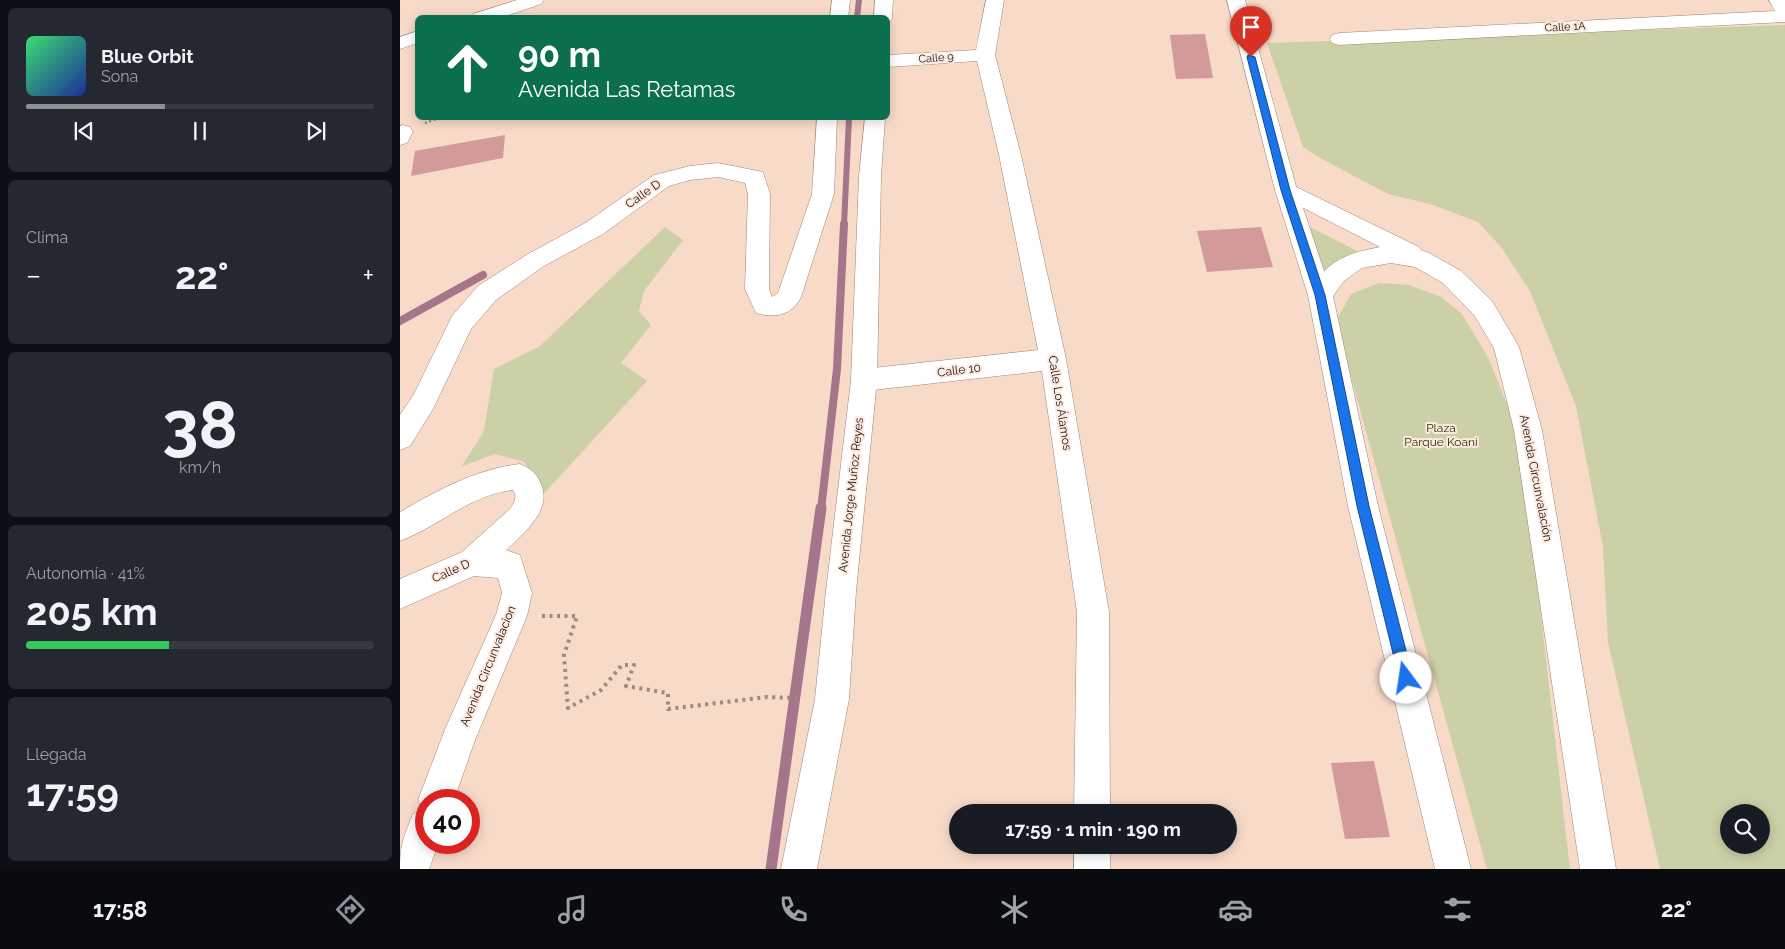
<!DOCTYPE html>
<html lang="es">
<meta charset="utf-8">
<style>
:root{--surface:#171b24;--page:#242831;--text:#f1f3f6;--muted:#9ea1a6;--line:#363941;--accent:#8c9099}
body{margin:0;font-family:Raleway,sans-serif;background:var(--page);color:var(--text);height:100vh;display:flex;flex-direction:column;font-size:19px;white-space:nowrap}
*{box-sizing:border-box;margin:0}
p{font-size:16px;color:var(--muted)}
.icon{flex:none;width:28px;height:28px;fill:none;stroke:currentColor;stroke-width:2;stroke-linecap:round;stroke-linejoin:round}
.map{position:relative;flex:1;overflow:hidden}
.sheet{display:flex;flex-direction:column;gap:8px;padding:8px;background:#0d0f14;width:400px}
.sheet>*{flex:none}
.banner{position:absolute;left:15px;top:15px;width:475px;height:105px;border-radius:8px;box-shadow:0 2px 12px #0003;background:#0b6e4f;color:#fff;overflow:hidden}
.fabs{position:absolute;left:1320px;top:804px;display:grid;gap:10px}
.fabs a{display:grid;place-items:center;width:50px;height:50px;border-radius:50%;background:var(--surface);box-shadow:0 2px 12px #0003;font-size:25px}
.speed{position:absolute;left:15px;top:789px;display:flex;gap:10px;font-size:25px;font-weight:700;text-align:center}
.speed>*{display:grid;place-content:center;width:65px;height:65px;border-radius:50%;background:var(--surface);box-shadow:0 2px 12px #0003;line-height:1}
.speed .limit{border:8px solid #d22;background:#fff;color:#111}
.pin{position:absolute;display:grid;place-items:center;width:42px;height:42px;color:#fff;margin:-51px -21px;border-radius:50% 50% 50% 0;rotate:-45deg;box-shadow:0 0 5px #0007}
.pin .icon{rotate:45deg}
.me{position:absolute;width:55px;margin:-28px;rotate:346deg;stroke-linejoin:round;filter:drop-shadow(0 0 4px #0008)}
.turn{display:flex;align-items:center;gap:18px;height:105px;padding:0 20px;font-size:22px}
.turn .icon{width:65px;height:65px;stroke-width:2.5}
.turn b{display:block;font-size:35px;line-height:42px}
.big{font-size:38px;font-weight:700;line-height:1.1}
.sheet .card{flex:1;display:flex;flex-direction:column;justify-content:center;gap:8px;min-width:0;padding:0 18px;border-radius:8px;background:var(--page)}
.sheet .dial{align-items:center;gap:0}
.dial b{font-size:65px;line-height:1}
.song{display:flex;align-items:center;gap:15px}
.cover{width:60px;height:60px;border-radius:8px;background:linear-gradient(135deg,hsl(140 70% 55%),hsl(230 70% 35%))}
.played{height:5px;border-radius:2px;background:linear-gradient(90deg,var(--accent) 40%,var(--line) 40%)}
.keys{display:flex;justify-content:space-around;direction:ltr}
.heat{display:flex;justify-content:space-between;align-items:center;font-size:28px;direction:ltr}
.charge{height:8px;border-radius:4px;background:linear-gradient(90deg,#34c759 41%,var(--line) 0)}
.trip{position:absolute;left:549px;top:804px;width:288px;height:50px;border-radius:25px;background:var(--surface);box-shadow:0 2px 12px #0003;font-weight:700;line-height:50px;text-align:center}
.tabs{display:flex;height:80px;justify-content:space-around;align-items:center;background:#090b0e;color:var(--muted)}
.tabs .icon{width:35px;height:35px}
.tabs .current{color:var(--accent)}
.tabs b{font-size:22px;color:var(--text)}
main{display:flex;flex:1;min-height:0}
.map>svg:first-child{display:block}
.green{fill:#cbd0a6;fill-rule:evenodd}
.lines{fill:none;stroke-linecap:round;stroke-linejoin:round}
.stream-far2{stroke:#a5758a;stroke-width:6}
.stream-far1{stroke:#a5758a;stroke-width:8}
.stream{stroke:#a5758a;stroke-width:11}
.building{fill:#d29a98}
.street-casing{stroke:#a18675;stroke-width:1}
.secondary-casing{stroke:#a18675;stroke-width:1}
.path-far1{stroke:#9f897d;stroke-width:2.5;stroke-dasharray:2 2.5;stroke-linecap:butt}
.path{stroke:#9f897d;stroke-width:4;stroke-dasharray:3 4.5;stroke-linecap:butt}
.street{fill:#fff;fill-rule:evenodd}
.secondary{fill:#fff;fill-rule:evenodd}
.route{fill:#1a73e8;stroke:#114b97}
.labels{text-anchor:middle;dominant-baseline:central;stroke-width:4;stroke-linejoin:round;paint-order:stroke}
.far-street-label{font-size:11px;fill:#1f140e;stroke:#fdeae0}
.street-label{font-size:12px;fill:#1f140e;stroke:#fdeae0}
.park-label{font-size:12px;fill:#292c04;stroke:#fdeae0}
</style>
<main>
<section class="sheet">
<div class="card">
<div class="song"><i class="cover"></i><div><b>Blue Orbit</b><p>Sona</p></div></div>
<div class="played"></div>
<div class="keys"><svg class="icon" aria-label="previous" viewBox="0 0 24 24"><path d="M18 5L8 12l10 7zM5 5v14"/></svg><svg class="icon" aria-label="pause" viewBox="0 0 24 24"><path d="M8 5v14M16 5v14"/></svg><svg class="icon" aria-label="next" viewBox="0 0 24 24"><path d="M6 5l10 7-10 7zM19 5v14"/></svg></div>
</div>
<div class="card"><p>Clima</p>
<div class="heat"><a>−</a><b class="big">22°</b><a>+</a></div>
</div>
<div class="card dial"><b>38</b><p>km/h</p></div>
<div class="card"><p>Autonomía · 41%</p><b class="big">205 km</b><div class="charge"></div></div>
<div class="card"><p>Llegada</p><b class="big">17:59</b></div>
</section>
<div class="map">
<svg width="1385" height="869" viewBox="0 0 1385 869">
<rect width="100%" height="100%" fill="#f8dac9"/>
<path class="green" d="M 1385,25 L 1385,869 L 1260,869 L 1208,642 L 1203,547 L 1176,406 L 1130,291 L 1101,247 L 1078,222 L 1030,204 L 988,194 L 920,158 L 903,147 L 867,43 ZM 1329,812 L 1361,812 L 1361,845 L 1329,845 Z
M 265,227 L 283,240 L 244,291 L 239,311 L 251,325 L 221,363 L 247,381 L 139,499 L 125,462 L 95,454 L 62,466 L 84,431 L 94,369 L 140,346 Z
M 910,227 L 967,256 L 924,277 Z
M 979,283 L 1009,285 L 1041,297 L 1062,314 L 1089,359 L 1110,412 L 1127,494 L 1170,869 L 1087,869 L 943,348 L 938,317 L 951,294 Z"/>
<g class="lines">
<path class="stream-far2" d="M 457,18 L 459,0
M 444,225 L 449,118"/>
<path class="stream-far1" d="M 0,321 L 83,275
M 421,510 L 437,369 L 444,224"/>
<path class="stream" d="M 371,869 L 421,508"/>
</g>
<path class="building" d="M 805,34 L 813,78 L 776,79 L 770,35 Z
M 105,135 L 103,158 L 11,176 L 15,151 Z
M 861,227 L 873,267 L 807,272 L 797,231 Z
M 974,761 L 990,837 L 945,839 L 931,763 Z"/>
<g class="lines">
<defs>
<path id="street" d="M 117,0 L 144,0 L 141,4 L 100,18 L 71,18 L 73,14 Z
M 432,0 L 450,0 L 448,18 L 430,18 Z
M 586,0 L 604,0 L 595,55 L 621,155 L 666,359 L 709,612 L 710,812 L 674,812 L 677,612 L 642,371 L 464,391 L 455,388 L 451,380 L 455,372 L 464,369 L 638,350 L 599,155 L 577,61 L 488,67 L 488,55 L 576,50 Z
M 827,0 L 845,0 L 897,190 L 932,295 L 929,302 L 920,304 L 911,302 L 908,295 L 875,190 Z
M 1369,0 L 1385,0 L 1385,22 L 939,45 L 932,43 L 930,39 L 932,35 L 939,33 L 1375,11 Z
M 18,31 L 18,43 L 0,49 L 0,37 Z
M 417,118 L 437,118 L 434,194 L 401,297 C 392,315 375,319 356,313 L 345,289 L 348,194 L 345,183 L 318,177 L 290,180 L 269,186 L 203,234 L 144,266 L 96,300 L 71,329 L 33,409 L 10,446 L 0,450 L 0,415 L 14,394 L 52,316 L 78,286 L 128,254 L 187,222 L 254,175 L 290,166 L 318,163 L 363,172 L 370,194 L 369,289 L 372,297 L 378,293 L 412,194 Z
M 3,125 L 10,127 L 13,132 L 7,143 L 0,145 L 0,126 Z
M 120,464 C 129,468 136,472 140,482 C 154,509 124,533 106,550 L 120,555 L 132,593 L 127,616 L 75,740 L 54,800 L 26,800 L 26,842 L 39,842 L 29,869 L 0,869 C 0,845 4,836 13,814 L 23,810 L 18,800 L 46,727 L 96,615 L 102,593 L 98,578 L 74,576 L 0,609 L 0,579 L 62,552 L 110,509 C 114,503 118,497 113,490 C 70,495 39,526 0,541 L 0,512 C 38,490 76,469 120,464 Z
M 674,845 L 710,845 L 710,869 L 674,869 Z"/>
<path id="secondary" d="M 475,0 L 493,0 L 492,18 L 490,22 L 488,22 L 488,18 L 474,18 Z
M 465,118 L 485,118 L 481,176 L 477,380 L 456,591 L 449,699 L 417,869 L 381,869 L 415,699 L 426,591 L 451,380 L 459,176 Z
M 886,182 L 1019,247 L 1021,250 L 1029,253 L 1061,271 L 1092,301 L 1119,347 L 1142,430 L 1216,869 L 1180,869 L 1114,430 L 1094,348 L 1074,315 L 1043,283 L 1015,267 L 991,263 L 962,268 L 944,281 L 933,296 L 978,506 L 1071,869 L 1035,869 L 948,506 L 908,295 C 926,261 944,254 980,247 L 878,195 L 875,190 L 878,185 Z"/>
</defs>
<use href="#street" class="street-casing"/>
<use href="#secondary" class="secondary-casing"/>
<path class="path-far1" d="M 25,123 L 39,118"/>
<path class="path" d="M 142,616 L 177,616 L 164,655 L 168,708 L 201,690 L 222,665 L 234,665 L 226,686 L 268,693 L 268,709 L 367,697 L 399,698"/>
<use href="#street" class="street"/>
<use href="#secondary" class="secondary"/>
</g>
<path class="route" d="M 848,55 L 855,57 L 890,190 L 925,295 L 969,506 L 1013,678 L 1011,683 L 1006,685 L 1001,683 L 999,678 L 957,506 L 915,295 L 881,190 L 847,57 Z"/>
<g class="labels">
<g class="far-street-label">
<text transform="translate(1165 27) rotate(-3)">Calle 1A</text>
<text transform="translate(536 58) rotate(-4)">Calle 9</text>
</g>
<g class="street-label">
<text transform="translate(243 194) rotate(-35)">Calle D</text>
<text transform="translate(559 370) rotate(-7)">Calle 10</text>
<text transform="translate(660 403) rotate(81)">Calle Los Álamos</text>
<text transform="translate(1136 478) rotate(79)">Avenida Circunvalación</text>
<text transform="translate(451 495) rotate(-84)">Avenida Jorge Muñoz Reyes</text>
<text transform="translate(51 571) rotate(-24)">Calle D</text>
<text transform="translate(88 666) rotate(-68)">Avenida Circunvalacion</text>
</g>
<g class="park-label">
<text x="1041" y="428">Plaza<tspan x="1041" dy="14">Parque Koani</tspan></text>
</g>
</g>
</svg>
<div class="fabs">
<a><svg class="icon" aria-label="search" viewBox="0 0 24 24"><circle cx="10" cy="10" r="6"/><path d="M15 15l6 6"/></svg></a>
</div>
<div class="speed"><div class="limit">40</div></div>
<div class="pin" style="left:851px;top:57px;background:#d93025"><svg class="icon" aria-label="arrive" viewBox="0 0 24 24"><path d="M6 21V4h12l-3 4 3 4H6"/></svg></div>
<svg class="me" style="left:1006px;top:678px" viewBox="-20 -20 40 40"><circle r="19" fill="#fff"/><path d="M0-13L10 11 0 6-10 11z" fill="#1a73e8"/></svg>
<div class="trip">17:59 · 1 min · 190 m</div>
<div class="banner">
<div class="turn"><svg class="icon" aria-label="ahead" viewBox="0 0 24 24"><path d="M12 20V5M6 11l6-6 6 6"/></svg><div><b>90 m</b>Avenida Las Retamas</div></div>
</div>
</div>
</main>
<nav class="tabs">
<b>17:58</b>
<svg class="icon current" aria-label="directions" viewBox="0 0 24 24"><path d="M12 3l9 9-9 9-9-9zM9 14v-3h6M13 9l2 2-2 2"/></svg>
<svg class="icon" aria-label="music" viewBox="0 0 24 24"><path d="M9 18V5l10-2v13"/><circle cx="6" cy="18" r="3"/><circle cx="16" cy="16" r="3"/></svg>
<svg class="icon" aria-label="phone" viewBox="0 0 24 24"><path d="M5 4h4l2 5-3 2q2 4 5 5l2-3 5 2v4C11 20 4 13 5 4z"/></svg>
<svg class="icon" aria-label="climate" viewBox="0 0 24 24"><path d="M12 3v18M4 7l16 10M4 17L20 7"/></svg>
<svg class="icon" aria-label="car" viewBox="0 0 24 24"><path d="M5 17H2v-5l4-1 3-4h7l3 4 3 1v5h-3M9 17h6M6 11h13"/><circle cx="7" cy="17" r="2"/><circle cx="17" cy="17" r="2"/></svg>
<svg class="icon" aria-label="filters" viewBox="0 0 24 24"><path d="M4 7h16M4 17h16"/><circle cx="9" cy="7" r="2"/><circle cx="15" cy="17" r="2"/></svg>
<b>22°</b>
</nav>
